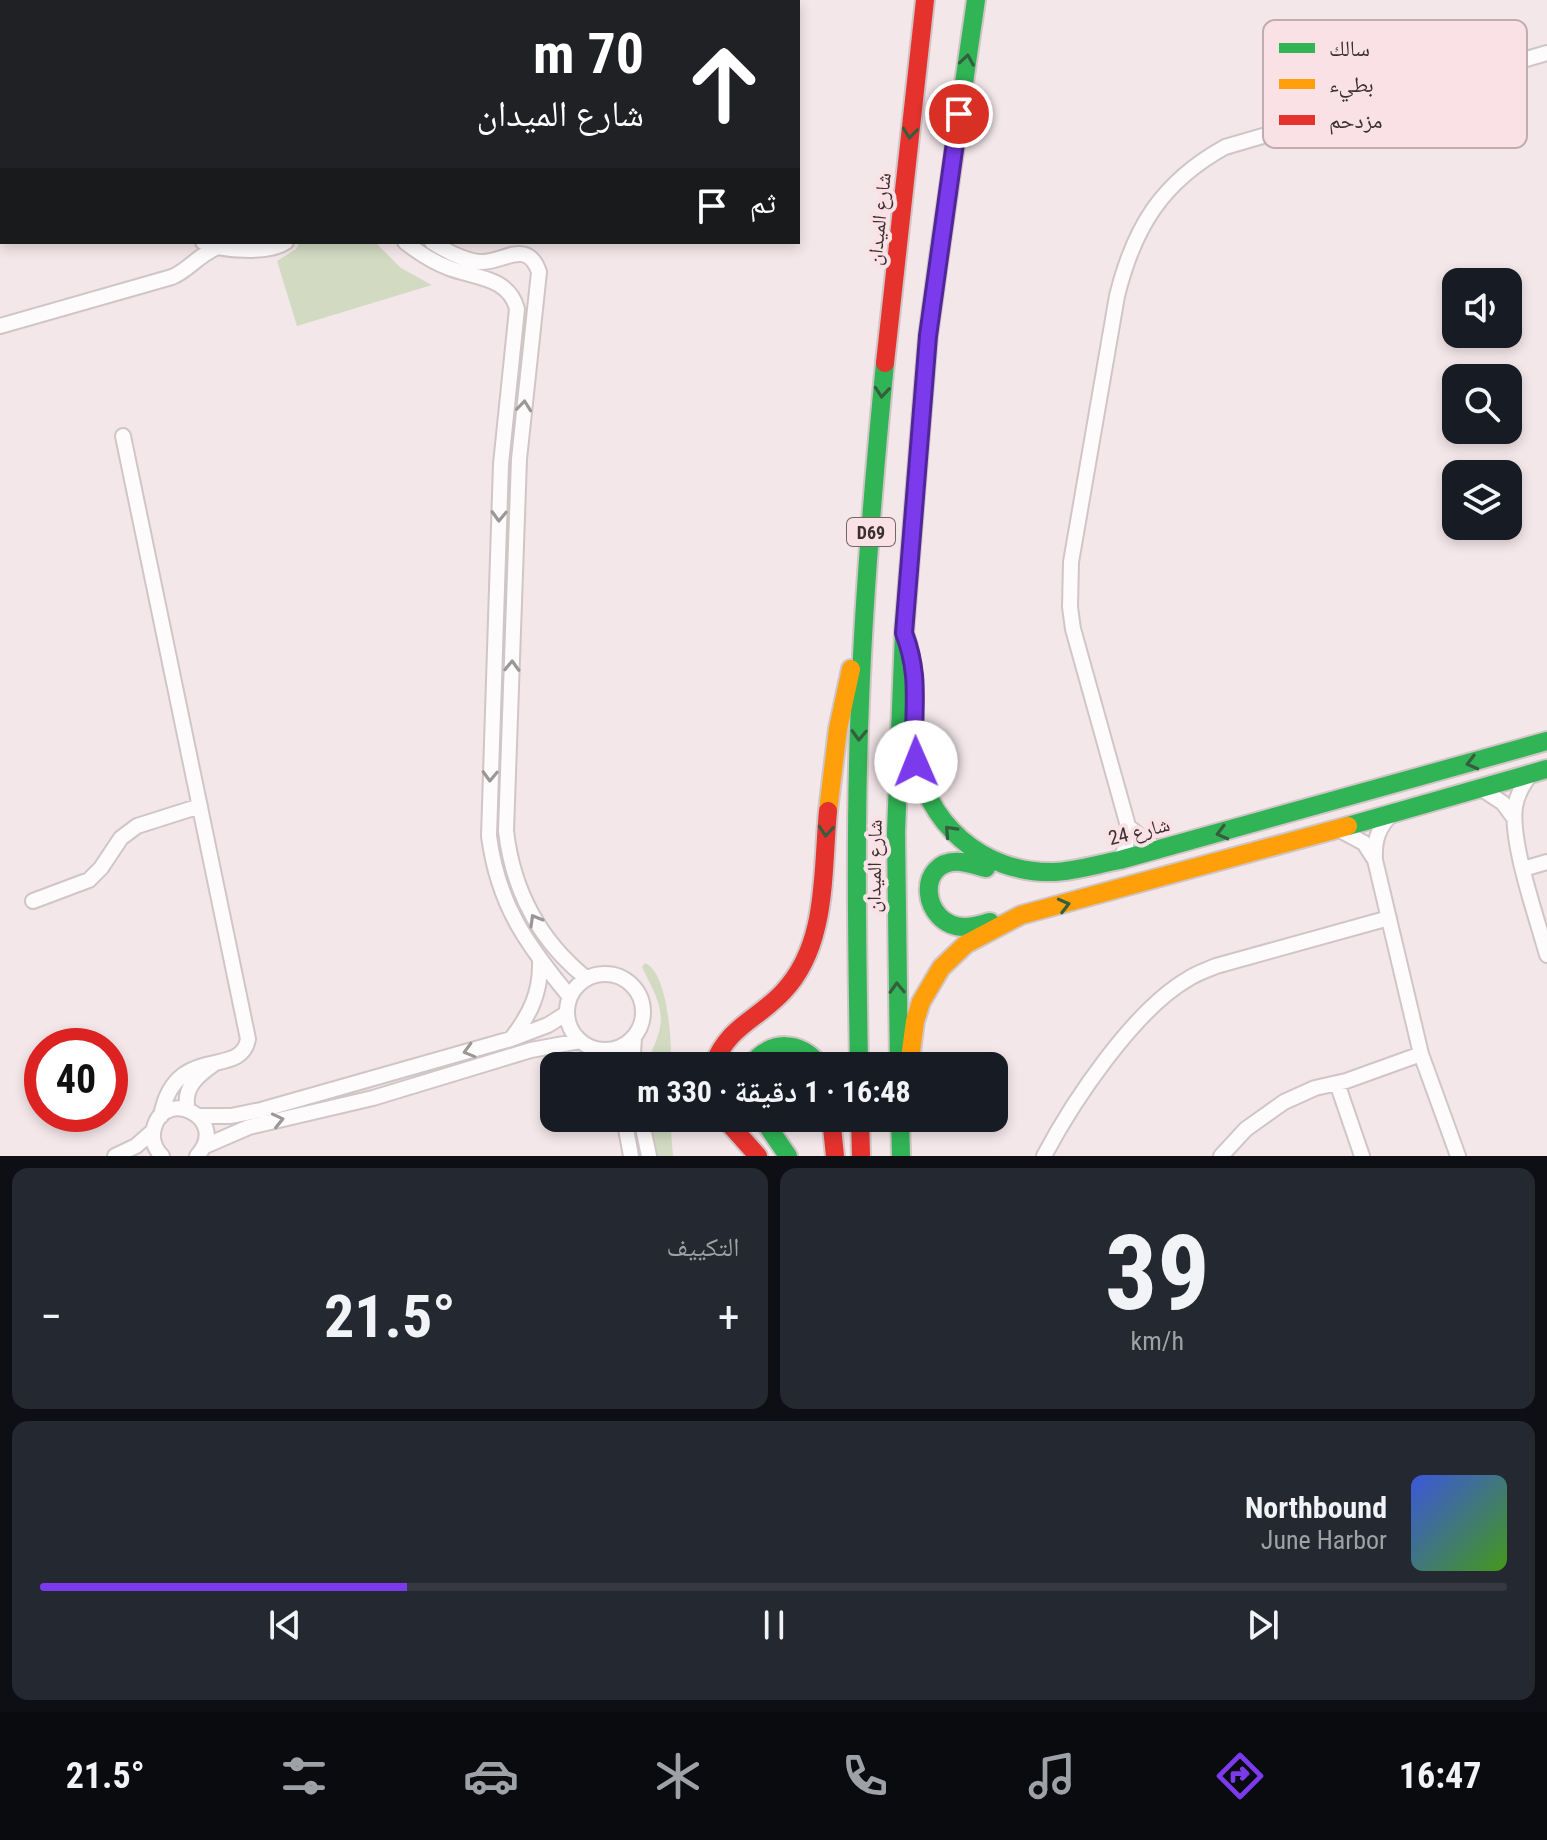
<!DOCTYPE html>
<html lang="ar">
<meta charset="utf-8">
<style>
:root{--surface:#171b24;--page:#242831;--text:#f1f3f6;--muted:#9ea1a6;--line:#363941;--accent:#7c3aed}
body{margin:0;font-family:"Roboto Condensed","Noto Naskh Arabic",sans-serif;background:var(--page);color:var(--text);direction:rtl;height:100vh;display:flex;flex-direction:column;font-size:30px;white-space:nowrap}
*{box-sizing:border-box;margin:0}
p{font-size:26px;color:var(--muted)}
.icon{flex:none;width:44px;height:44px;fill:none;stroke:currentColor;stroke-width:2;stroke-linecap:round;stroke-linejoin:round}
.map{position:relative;height:1156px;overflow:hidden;direction:ltr}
.panel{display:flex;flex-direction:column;gap:12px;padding:12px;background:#0d0f14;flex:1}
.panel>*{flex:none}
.top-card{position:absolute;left:0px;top:0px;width:800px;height:244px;box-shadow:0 4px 12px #0003;direction:rtl;background:#202124;color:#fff;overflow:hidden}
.tools{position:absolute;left:1442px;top:268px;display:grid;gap:16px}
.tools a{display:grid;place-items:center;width:80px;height:80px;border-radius:16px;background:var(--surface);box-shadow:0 4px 12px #0003;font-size:40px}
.speed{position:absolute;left:24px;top:1028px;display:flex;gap:16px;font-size:40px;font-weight:700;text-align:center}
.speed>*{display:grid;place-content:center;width:104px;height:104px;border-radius:50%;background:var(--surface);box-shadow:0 4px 12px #0003;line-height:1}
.speed .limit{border:12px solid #d22;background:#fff;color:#111}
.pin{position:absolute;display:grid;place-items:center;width:68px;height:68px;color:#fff;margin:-34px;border:4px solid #fff;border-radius:50%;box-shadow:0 2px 8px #0007}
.me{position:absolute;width:88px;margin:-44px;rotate:359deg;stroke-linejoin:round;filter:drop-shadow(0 0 6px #0008)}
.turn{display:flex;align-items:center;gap:28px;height:168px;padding:0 24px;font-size:36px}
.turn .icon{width:104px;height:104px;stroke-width:2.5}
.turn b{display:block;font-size:56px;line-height:68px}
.then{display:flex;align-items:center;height:76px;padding:0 24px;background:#0003;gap:16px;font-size:30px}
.big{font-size:60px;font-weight:700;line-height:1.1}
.panel .widget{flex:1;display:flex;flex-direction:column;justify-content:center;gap:12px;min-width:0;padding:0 28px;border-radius:16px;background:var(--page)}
.panel .dial{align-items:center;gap:0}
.dial b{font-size:104px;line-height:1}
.song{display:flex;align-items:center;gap:24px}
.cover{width:96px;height:96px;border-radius:12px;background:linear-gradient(135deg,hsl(230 70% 55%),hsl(100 70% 35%))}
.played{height:8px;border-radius:4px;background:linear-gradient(90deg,var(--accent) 25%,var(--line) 25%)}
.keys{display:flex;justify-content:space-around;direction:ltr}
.heat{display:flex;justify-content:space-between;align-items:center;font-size:44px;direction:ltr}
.panel .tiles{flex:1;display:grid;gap:12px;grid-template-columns:1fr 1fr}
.widget:last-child{grid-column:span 2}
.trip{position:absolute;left:540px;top:1052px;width:468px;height:80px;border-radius:16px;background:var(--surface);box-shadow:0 4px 12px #0003;font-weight:700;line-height:80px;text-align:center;direction:rtl}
.menu{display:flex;height:128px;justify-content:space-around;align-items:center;background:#090b0e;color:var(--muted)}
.menu .icon{width:56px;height:56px}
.menu .active{color:var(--accent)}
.menu b{font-size:36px;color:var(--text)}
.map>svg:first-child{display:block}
.green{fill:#d2dac2}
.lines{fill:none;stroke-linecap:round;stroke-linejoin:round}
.street-casing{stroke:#d0c5c7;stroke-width:18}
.fast-casing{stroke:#d0c5c7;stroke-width:22}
.slow-casing{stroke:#d0c5c7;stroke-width:22}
.jam-casing{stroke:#d0c5c7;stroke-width:22}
.street{stroke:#fdfbfc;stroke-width:14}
.fast{stroke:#30b455;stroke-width:18}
.slow{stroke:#ff9f0a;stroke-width:18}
.jam{stroke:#e5322d;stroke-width:18}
.oneway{stroke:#365e3e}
.oneway2{stroke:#9c9697}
.route-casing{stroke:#51269a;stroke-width:20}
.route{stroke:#7c3aed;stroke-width:14}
.labels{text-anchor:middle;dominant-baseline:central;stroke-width:8;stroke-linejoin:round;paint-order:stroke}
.shield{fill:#fae1e6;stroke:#746568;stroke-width:2}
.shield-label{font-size:18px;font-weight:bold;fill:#3a3032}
.street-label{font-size:20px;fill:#3a3032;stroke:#fae1e6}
.key{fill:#fae1e6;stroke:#c0acb0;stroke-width:2}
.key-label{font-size:22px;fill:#3a3032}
</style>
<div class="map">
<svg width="1547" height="1156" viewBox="0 0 1547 1156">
<rect width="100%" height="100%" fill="#f4e7ea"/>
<path class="green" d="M 300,242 L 375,242 L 401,268 L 432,285 L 297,326 L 277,261 L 296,249 Z
M 645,963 C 668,972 672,1043 671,1066 L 648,1066 C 649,1054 655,1046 658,1035 C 667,1009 652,989 642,967 Z
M 651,1118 L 670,1118 L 673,1156 L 656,1156 Z"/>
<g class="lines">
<defs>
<path id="street" d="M 493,2 L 494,0
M 0,77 L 2,76
M 0,203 L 2,202
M 203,242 C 222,251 268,254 286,242
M 405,242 C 419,253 433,262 449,268 C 475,278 509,277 517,309 L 501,464 L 489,836 C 498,905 527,945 570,997
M 432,242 C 446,251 462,260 479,262 C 502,264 527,237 539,272 L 519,459 L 506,831 C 513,891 539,940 586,978
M 0,326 L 172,277 C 189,270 198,255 218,247
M 123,436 L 248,1039 C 241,1080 175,1041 161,1116
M 1531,774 C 1523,784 1517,794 1515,807 C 1510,843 1537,918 1547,955
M 1480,788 L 1503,803 L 1514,818
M 1392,814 C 1378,827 1374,841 1375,860 L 1421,1054 L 1458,1156
M 1128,826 L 1149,844 L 1161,850
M 1338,829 L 1364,843 L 1375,860
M 1120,860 L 1126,847 L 1128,826 L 1073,629 L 1070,607 L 1071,562 L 1117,296 C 1134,227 1162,182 1225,147 L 1547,53
M 1523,869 L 1547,862
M 33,901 L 89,880 L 101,868 L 121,838 L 137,826 L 200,806
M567 1012a38 38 0 1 1 76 0a38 38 0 1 1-76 0Z
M 511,1039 C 530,1015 541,992 540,961
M 600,1050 L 607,1066
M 632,1066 L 634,1038
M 1337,1083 L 1362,1156
M 188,1110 C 182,1088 198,1075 214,1064
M 198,1116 L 231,1116 L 261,1110 L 511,1039 L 548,1025 L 567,1013
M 624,1118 L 631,1156
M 641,1118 L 649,1156
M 205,1146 L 249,1127 L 373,1098 L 531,1050 L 580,1041
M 115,1156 L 136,1146 L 153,1131
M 162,1156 C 154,1148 151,1139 154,1128 C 165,1086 231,1119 197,1156
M 1044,1156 C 1073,1101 1134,1010 1188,979 C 1197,973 1207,970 1216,966 L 1389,918
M 1221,1156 L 1246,1129 L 1284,1102 L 1315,1088 L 1346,1081 L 1421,1054"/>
<path id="fast" d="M 940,249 L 976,0
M 905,636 C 918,677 910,711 915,752 C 924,822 982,874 1054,872 C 1076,871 1098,864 1120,860 L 1547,741
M 1348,826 L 1547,769
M 986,868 C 978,866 969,863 961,862 C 914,858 921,927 965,927 C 973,927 982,924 990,922
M 750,1066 C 771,1039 800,1040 821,1066
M 859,1066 C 857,945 855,823 860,702 C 864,589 874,476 885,363
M 899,1066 L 896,832 L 904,633 L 919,446
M 762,1118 L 788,1156
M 900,1118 L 901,1156"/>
<path id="slow" d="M 828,811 L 838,729 L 851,669
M 909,1066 L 915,1021 L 921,1002 L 941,968 L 966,944 L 1021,915 L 1348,826"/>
<path id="jam" d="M 885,363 L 925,0
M 919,446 L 928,336 L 940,249
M 713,1066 C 728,1026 757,1020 783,992 C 828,945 822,872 828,811
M 724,1118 L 758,1156
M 831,1118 L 835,1156
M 860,1118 L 861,1156"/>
</defs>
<use href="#street" class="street-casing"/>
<use href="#fast" class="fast-casing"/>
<use href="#slow" class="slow-casing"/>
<use href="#jam" class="jam-casing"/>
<use href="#street" class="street"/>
<use href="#fast" class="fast"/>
<use href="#slow" class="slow"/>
<use href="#jam" class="jam"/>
</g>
<defs><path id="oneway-chevron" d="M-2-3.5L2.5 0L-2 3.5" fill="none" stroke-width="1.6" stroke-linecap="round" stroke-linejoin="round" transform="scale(2)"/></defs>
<g class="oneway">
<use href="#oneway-chevron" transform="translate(967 60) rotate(-81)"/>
<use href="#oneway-chevron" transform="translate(910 133) rotate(96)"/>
<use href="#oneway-chevron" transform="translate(882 392) rotate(95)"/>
<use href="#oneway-chevron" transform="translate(859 735) rotate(92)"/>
<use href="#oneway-chevron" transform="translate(1472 763) rotate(165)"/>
<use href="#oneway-chevron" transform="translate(826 831) rotate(95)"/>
<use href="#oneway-chevron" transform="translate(950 831) rotate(-133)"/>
<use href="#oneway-chevron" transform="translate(1222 833) rotate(165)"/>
<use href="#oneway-chevron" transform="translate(1064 905) rotate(-14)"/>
<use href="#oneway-chevron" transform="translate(897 988) rotate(-92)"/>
</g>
<g class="oneway2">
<use href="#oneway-chevron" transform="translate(524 406) rotate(-84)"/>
<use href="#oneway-chevron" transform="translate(499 516) rotate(92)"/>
<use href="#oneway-chevron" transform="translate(512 666) rotate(-88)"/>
<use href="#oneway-chevron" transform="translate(490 776) rotate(92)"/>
<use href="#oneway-chevron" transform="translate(535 920) rotate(-120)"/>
<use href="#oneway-chevron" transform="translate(469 1051) rotate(164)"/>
<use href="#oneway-chevron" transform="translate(278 1120) rotate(-13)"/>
</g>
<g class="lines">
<defs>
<path id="route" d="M 916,762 C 910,713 923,683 904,633 L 928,336 L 959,114"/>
</defs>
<use href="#route" class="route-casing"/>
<use href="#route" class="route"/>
</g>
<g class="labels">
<rect class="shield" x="847" y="518" width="48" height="28" rx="6"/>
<g class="shield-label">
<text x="871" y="532">D69</text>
</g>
<g class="street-label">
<text transform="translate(879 219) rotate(-84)">شارع الميدان</text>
<text transform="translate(1139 831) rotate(-14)">شارع 24</text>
<text transform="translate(874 866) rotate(-89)">شارع الميدان</text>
</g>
</g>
<rect x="1263" y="20" width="264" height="128" rx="12" class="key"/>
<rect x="1279" y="43" width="36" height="10" fill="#30b455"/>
<rect x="1279" y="79" width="36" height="10" fill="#ff9f0a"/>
<rect x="1279" y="115" width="36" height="10" fill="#e5322d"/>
<g class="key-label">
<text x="1329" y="56">سالك</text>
<text x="1329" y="92">بطيء</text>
<text x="1329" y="128">مزدحم</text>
</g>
</svg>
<div class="tools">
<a><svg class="icon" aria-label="sound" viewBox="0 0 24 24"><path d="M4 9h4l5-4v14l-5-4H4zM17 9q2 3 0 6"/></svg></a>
<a><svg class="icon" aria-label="search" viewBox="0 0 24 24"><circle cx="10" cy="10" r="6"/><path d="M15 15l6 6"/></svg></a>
<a><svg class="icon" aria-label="layers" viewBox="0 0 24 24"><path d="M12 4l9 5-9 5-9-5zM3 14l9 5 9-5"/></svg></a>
</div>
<div class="speed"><div class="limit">40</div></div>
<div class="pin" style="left:959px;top:114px;background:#d93025"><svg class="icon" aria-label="arrive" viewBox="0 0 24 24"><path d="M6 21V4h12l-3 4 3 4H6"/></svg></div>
<svg class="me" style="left:916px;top:762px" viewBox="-20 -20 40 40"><circle r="19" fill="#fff"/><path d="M0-13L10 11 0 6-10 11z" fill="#7c3aed"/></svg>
<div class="trip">16:48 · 1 دقيقة · 330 m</div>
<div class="top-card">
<div class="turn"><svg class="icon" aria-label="ahead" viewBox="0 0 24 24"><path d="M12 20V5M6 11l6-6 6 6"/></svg><div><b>70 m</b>شارع الميدان</div></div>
<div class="then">ثم<svg class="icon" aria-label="arrive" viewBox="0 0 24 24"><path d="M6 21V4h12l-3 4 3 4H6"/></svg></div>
</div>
</div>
<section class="panel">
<div class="tiles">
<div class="widget dial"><b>39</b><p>km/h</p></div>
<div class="widget"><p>التكييف</p>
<div class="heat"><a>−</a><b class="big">21.5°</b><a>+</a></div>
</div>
<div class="widget">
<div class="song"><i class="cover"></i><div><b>Northbound</b><p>June Harbor</p></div></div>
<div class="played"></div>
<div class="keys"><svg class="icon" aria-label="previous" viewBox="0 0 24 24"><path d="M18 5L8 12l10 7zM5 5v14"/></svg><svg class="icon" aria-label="pause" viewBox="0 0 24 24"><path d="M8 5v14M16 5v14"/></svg><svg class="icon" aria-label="next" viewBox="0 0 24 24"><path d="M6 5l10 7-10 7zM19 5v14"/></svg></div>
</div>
</div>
</section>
<nav class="menu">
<b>16:47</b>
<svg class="icon active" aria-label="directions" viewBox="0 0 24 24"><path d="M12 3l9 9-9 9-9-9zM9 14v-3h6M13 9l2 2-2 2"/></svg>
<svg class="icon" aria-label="music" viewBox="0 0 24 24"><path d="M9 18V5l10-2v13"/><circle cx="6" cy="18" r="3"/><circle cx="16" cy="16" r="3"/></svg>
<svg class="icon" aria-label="phone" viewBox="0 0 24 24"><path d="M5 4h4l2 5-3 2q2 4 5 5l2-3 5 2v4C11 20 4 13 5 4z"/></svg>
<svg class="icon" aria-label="climate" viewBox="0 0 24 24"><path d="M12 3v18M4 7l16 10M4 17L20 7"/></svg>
<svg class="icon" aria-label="car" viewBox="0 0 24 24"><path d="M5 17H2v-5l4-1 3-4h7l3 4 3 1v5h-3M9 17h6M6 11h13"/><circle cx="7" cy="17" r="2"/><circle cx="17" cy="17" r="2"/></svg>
<svg class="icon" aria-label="filters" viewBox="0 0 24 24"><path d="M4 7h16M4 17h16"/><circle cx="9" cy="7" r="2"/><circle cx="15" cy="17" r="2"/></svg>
<b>21.5°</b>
</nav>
